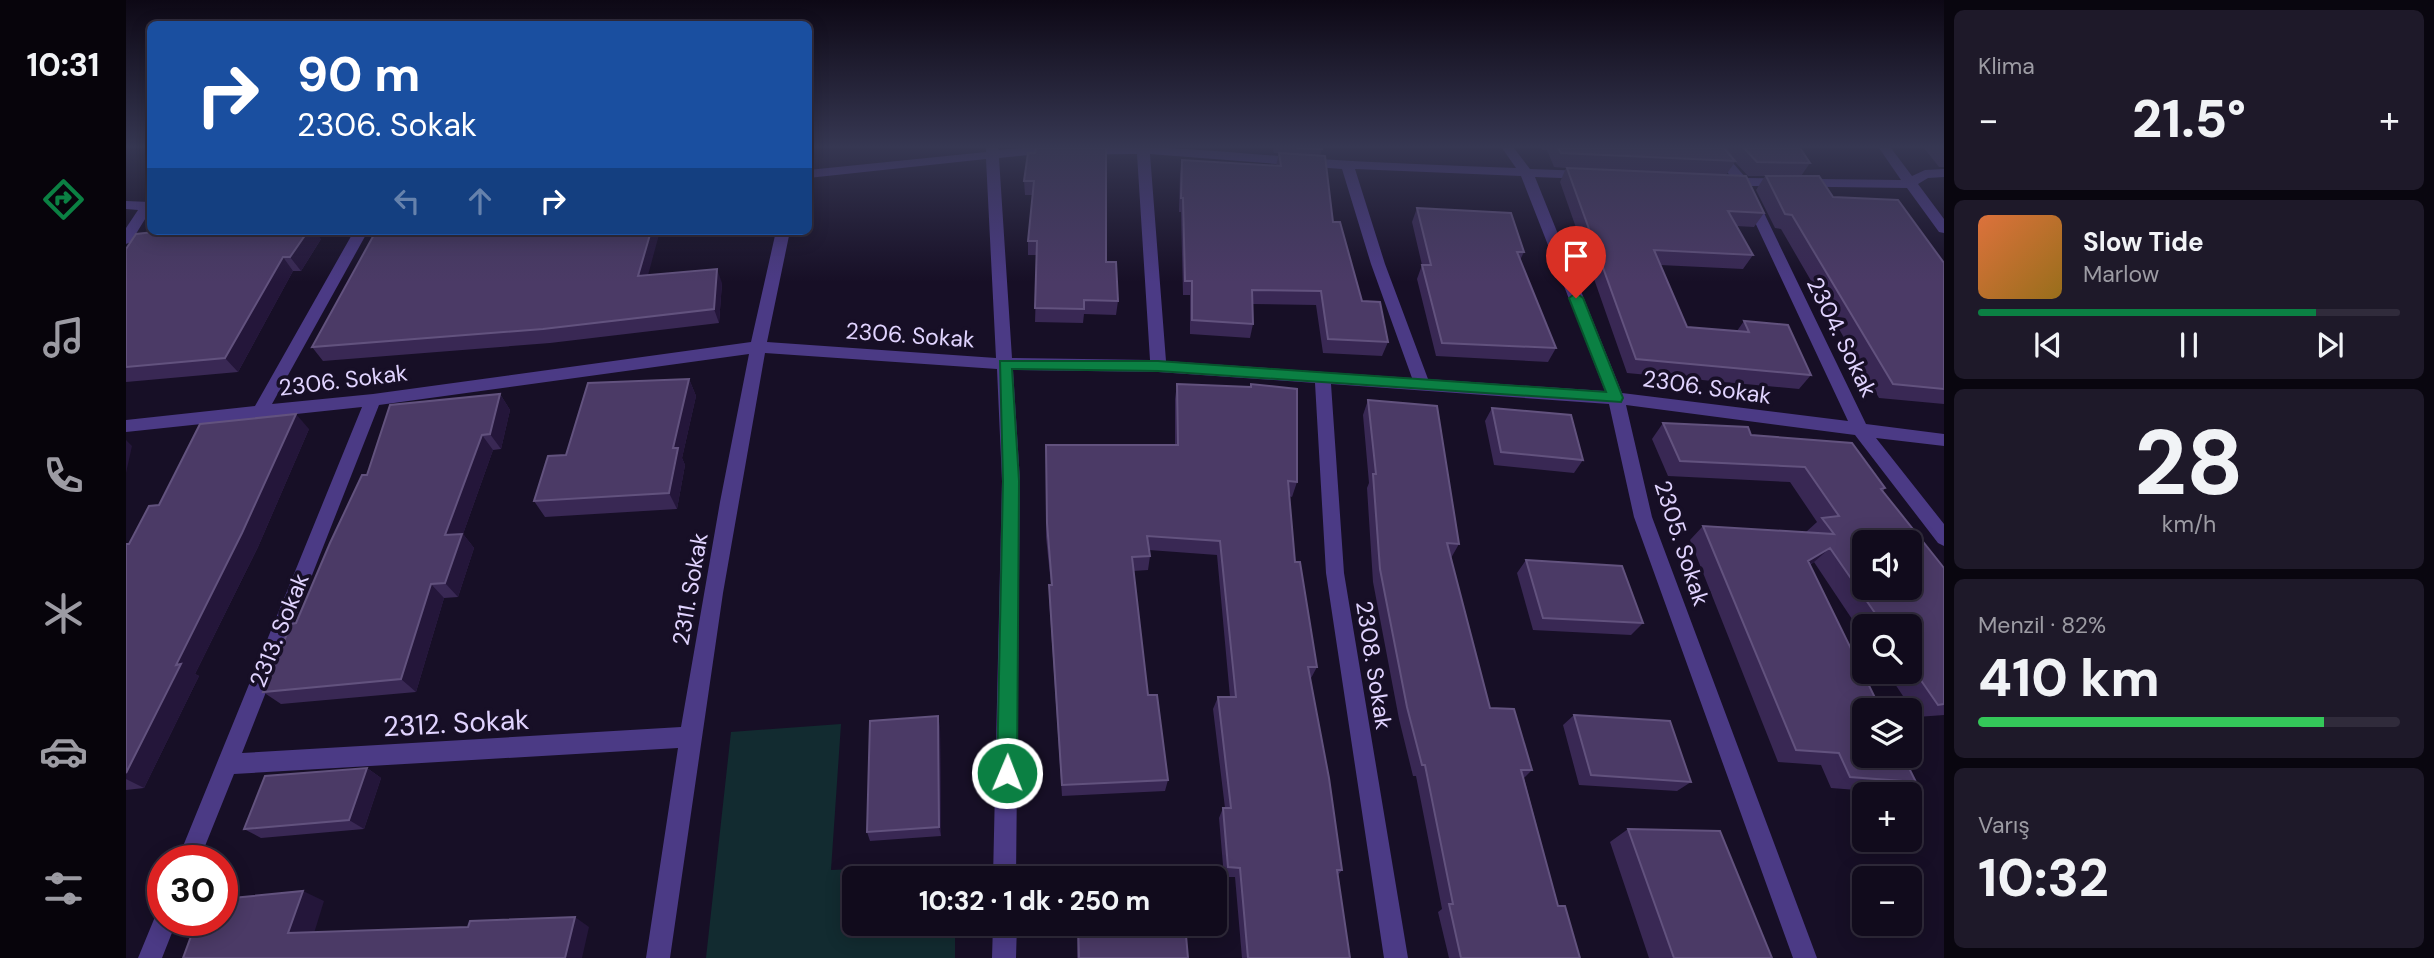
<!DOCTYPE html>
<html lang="tr">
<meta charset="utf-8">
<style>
:root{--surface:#110b1c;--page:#1e1929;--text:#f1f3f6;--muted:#9c9ba3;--line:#302b3b;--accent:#0b8043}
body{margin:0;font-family:"DM Sans",sans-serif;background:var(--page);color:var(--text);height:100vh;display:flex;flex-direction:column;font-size:26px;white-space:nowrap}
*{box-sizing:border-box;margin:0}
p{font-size:23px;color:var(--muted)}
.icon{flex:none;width:38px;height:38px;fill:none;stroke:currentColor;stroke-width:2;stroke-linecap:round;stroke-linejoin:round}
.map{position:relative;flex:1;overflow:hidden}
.drawer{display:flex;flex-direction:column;gap:10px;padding:10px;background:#09060f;width:490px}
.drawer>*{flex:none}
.top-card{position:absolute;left:21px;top:21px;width:665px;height:214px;border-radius:10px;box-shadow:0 4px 18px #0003,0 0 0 2px var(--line);background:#1a4fa0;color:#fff;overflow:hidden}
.tools{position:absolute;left:1726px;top:530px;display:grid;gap:14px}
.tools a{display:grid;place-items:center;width:70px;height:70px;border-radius:10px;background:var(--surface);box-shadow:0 4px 18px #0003,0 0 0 2px var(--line);font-size:35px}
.speed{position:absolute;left:21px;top:845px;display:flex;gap:14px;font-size:35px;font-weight:700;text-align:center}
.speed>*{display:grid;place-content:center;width:91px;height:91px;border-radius:50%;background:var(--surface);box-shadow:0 4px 18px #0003,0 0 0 2px var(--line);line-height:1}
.speed .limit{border:10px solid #d22;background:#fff;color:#111}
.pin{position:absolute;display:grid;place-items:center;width:60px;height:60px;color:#fff;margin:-72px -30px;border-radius:50% 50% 50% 0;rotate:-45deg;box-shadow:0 0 7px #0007}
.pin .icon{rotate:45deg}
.me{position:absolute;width:77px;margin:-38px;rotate:1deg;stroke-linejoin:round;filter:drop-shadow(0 0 5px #0008)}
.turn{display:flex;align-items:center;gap:24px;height:147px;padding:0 35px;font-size:32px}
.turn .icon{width:91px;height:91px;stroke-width:2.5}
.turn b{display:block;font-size:49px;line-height:60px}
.lanes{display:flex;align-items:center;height:66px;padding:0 35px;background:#0003;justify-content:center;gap:35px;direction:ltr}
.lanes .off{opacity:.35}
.big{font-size:52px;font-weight:800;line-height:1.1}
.drawer .tile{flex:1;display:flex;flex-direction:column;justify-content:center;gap:10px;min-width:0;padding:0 24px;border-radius:10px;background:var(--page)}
.drawer .dial{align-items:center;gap:0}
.dial b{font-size:91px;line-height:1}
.song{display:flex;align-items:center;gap:21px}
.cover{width:84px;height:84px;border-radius:10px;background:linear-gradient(135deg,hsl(20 70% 55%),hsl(40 70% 35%))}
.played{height:7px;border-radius:4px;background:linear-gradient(90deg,var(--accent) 80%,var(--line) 80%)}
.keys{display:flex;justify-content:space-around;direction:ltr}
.heat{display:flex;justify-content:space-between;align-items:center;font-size:38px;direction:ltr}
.charge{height:10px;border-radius:5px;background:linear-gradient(90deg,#34c759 82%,var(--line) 0)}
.trip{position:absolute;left:716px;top:866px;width:385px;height:70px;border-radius:10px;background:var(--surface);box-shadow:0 4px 18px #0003,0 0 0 2px var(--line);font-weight:800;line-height:70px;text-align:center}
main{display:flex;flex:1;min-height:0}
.menu{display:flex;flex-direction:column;width:126px;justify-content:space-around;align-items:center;background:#07040b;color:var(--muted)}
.menu .icon{width:49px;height:49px}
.menu .active{color:var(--accent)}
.menu b{font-size:32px;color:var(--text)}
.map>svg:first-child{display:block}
.green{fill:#122b30}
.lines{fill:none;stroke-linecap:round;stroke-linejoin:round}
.minor{fill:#4b3a85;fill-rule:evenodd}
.wall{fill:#392854}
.shaded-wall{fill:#24163a}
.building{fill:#4b3a66;stroke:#62527e;stroke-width:2;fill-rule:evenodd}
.route{fill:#0b8043;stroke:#07532c;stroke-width:2}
.labels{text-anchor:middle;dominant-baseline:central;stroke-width:7;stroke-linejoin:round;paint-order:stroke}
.street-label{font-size:23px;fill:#e1d4ff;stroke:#170f26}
.near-street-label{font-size:28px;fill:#e1d4ff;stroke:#170f26}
</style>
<main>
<nav class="menu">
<b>10:31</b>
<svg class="icon active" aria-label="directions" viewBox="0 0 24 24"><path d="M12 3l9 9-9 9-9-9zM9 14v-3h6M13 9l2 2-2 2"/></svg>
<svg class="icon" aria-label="music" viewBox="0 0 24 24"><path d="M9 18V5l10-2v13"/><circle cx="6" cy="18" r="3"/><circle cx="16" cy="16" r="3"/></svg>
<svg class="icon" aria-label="phone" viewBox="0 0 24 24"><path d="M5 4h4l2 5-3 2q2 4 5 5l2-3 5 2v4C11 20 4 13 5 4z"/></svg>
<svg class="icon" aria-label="climate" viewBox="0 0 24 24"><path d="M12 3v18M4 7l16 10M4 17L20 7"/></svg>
<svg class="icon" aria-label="car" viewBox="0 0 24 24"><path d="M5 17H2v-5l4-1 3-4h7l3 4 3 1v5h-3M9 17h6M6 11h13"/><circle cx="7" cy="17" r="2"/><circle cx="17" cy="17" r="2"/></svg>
<svg class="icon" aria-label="filters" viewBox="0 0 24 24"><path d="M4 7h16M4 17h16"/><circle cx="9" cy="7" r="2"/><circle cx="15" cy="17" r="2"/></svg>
</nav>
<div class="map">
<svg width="1818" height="958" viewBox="0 0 1818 958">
<rect width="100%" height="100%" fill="#170f26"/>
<path class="green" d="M 715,724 L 705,870 L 829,865 L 829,878 L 728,878 L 728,924 L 829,924 L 829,958 L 580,958 L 605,732 Z"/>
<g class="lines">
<path class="minor" d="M 860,148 L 872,148 L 873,150 C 973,140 1076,150 1177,158 C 1248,163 1319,165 1390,168 L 1376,148 L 1388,148 L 1404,169 L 1461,171 L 1468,175 L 1461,179 L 1409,177 L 1496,393 L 1722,421 L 1612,186 L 1596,185 L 1596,179 L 1606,178 L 1581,148 L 1594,148 L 1620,178 L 1775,180 L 1753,148 L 1765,148 L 1786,176 L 1799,170 L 1818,169 L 1818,177 L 1802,178 L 1792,184 L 1818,219 L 1818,233 L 1813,232 L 1781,188 L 1625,186 L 1740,424 L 1818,434 L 1818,446 L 1750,438 L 1818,524 L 1818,546 L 1812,543 L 1729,435 L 1500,405 L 1526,517 L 1691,958 L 1667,958 L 1508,517 L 1483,404 L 1205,384 L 1218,573 L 1282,958 L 1258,958 L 1200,573 L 1189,383 L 1032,372 L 887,370 L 894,481 L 890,878 L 867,878 L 876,481 L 871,369 L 639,353 L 597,593 L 544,958 L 520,958 L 552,748 L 108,774 L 73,861 L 51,861 L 236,407 L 0,432 L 0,420 L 129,406 L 228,231 L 242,231 L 146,404 L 247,394 L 625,342 L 650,231 L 664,231 L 641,342 L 870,358 L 860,159 L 682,178 L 682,170 L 860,152 ZM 1011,154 L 1024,360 L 886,358 L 873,158 L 902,155 ZM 1024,154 L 1216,169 L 1245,264 L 1286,378 L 1040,361 ZM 1229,169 L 1395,176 L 1479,391 L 1302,379 L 1259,264 ZM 623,354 L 594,502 L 555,727 L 116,753 L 253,405 Z
M 0,201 L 24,202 L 24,211 L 5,242 L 0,244 L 0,228 L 12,210 L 0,209 Z
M 37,909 L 37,920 L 51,920 L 36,958 L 12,958 L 31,912 Z
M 867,924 L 891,924 L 890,958 L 866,958 Z"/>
</g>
<path class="wall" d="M 1147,148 L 1196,148 L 1194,156 L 1207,222 L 1236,301 L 1262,342 L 1256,356 L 1197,353 L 1190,305 L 1126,304 L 1127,324 L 1124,338 L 1064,334 L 1064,295 L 1057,295 L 1055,212 L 1053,212 L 1054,174 L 1056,160 L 1150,166 L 1153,153 L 1148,153 Z
M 1415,148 L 1674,148 L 1684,163 L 1675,176 L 1707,197 L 1818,263 L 1818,404 L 1753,398 L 1655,229 L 1649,228 L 1630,190 L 1639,176 L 1622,176 L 1609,162 L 1600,175 L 1638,213 L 1628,227 L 1610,226 L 1627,255 L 1617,269 L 1534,265 L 1561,327 L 1611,331 L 1618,321 L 1685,375 L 1673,389 L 1501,373 L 1434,182 L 1440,168 L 1428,167 L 1421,150 L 1416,150 Z
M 1798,148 L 1818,148 L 1818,167 L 1813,167 Z
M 902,153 L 980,262 L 992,301 L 990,315 L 958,314 L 957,323 L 909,322 L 911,255 L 902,255 L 902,241 L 907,195 L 899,195 L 898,181 Z
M 1291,208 L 1398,252 L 1394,260 L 1430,348 L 1422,362 L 1310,356 L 1291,279 L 1296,265 L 1286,222 Z
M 195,239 L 175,271 L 167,271 L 112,372 L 0,382 L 0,249 Z
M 522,276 L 596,283 L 593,323 L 424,343 L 197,361 L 186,347 Z
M 563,379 L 570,396 L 556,458 L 559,465 L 551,509 L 419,517 L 408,501 L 440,455 Z
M 1051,384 L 1125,387 L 1125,384 L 1171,482 L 1166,497 L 1163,496 L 1169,562 L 1191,667 L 1184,680 L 1216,870 L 1212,875 L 1224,958 L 1116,958 L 1109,877 L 1098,877 L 1093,818 L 1097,808 L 1099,808 L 1087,709 L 1092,697 L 1104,697 L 1091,555 L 1023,550 L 1024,556 L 1022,570 L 1007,571 L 1022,695 L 1042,780 L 1039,791 L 936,796 L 923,598 L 923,585 L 925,585 L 920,537 L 920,445 L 1049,445 L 1049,399 Z
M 374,394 L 384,410 L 375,449 L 367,450 L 337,534 L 348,548 L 332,597 L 318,598 L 290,692 L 155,704 L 137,692 L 241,475 Z
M 1242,400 L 1333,544 L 1325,558 L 1364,708 L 1406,770 L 1398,778 L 1432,906 L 1454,958 L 1323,958 L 1312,912 L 1316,909 L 1290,776 L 1287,776 L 1273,719 L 1247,582 L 1241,488 L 1243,483 L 1237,415 Z
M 1366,408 L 1457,460 L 1448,473 L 1368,465 L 1359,421 Z
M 1537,423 L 1625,435 L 1759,488 L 1757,491 L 1818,568 L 1818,715 L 1791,717 L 1761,672 L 1783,672 L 1783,626 L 1738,626 L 1738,637 L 1688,562 L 1684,565 L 1790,782 L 1769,793 L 1705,788 L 1695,765 L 1652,762 L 1564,540 L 1577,526 L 1680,532 L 1691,522 L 1664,482 L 1542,476 L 1526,439 Z
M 183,429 L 132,547 L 69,674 L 73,676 L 18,788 L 0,790 L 0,544 L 3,544 L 33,505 Z
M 1400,560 L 1517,623 L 1505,635 L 1407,630 L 1391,573 Z
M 1448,715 L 1565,782 L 1551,791 L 1453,785 L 1437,725 Z
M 814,727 L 815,836 L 744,841 L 741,832 Z
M 241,768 L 255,778 L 238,829 L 135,838 L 118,829 Z
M 1502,829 L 1646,958 L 1523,958 L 1484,842 Z
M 951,924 L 1059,924 L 1062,958 L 951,958 Z"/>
<path class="shaded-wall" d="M 182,231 L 190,231 L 195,239 L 175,271 L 164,257 Z
M 525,231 L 534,231 L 518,290 L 512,276 Z
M 157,257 L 167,271 L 112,372 L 99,358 Z
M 591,269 L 596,283 L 593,323 L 588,309 Z
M 563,379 L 570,396 L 556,458 L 559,465 L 551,509 L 543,493 L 547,448 Z
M 374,394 L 384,410 L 375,449 L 364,434 Z
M 170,414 L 183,429 L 132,547 L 69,674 L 73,676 L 18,788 L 0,779 L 0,773 L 50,665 Z
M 356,435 L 367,450 L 337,534 L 348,548 L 332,597 L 319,583 L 319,535 Z
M 0,440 L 6,446 L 0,473 Z
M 1704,548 L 1688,562 L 1667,575 L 1682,561 Z
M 305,584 L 318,598 L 290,692 L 275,679 Z
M 812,716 L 814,727 L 815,836 L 813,827 Z
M 241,768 L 255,778 L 238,829 L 223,820 Z
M 177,891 L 198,901 L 185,943 L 162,933 Z
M 449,917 L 463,927 L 456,958 L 439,958 Z"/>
<path class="building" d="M 910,148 L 980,148 L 980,262 L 990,262 L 992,301 L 958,300 L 958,309 L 909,308 L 911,241 L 902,241 L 908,181 L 898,181 L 902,153 L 909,153 Z
M 1171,148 L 1196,148 L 1196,149 Z
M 1432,148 L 1598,148 L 1609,161 L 1435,153 Z
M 1618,148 L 1674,148 L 1684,163 L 1631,162 Z
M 1153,153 L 1199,156 L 1207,222 L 1214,222 L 1236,301 L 1254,302 L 1262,342 L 1202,339 L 1195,291 L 1126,290 L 1127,324 L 1066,320 L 1066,281 L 1059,281 L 1057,198 L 1055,198 L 1056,160 L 1155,166 Z
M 1441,168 L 1620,176 L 1638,213 L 1602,211 L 1627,255 L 1528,250 L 1561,327 L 1623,332 L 1618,321 L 1662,325 L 1685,375 L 1510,359 Z
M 1640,176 L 1693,176 L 1707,197 L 1772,200 L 1818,263 L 1818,389 L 1767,384 L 1666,215 L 1659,214 Z
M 1291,208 L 1385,213 L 1398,252 L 1391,252 L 1430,348 L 1316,343 L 1296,265 L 1305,265 Z
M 37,231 L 182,231 L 164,257 L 157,257 L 99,358 L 0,367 L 0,249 L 10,234 Z
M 250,231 L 525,231 L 512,276 L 591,269 L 588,309 L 417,329 L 186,347 Z
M 563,379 L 547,448 L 552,448 L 543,493 L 408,501 L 422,456 L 440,455 L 462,383 Z
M 1051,384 L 1125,387 L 1125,384 L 1171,389 L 1171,482 L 1162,481 L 1169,562 L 1174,562 L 1191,667 L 1182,667 L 1203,778 L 1216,870 L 1211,870 L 1224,958 L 1122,958 L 1114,868 L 1102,867 L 1097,808 L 1105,808 L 1092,697 L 1110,697 L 1094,541 L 1021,536 L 1024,556 L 1006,557 L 1022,695 L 1031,695 L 1042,780 L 936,785 L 923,585 L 926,585 L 921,523 L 920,445 L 1052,445 Z
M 374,394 L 364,434 L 356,435 L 319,535 L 336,534 L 319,583 L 305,584 L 275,679 L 137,692 L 165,624 L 170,623 L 204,543 L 236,475 L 241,475 L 264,405 Z
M 1242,400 L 1311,406 L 1333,544 L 1321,543 L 1364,708 L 1388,709 L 1406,770 L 1395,770 L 1432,906 L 1439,906 L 1454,958 L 1335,958 L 1323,904 L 1327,904 L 1299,765 L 1296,765 L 1281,707 L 1254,569 L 1247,474 L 1250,474 Z
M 1366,408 L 1445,415 L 1457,460 L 1375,452 Z
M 170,414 L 116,533 L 50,665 L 55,664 L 0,773 L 0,544 L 3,544 L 23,506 L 33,505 L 74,424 Z
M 1537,423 L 1622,427 L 1625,435 L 1726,443 L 1759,488 L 1755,489 L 1818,568 L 1818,704 L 1812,705 L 1783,663 L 1783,626 L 1758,626 L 1704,548 L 1682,561 L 1755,710 L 1738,710 L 1738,756 L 1777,756 L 1790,782 L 1724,777 L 1713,753 L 1670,750 L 1577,526 L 1708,534 L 1696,518 L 1713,516 L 1679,467 L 1554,461 ZM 1738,542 L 1783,542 L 1783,588 L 1738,588 Z
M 1400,560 L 1496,566 L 1517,623 L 1417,618 Z
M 1448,715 L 1544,721 L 1565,782 L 1465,775 Z
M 812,716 L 813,827 L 741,832 L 744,721 Z
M 241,768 L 223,820 L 118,829 L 139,776 Z
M 1502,829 L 1594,831 L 1646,958 L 1548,958 Z
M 177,891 L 162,933 L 342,927 L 344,921 L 449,917 L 439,958 L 57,958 L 71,920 L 96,920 L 96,899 Z
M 952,924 L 1059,924 L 1062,958 L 953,958 Z"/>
<linearGradient id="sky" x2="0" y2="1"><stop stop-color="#0d0815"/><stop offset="0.52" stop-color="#363752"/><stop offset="1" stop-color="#363752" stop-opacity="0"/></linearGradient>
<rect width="1818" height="282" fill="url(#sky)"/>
<path class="route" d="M 1450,293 L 1457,298 L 1497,398 L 1495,402 L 1032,371 L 886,369 L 893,481 L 891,773 L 888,779 L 881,782 L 874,779 L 871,773 L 877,481 L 874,361 L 1032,361 L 1480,392 L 1443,298 Z"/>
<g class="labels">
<g class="street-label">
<text transform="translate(784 335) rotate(4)">2306. Sokak</text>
<text transform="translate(1716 337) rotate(64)">2304. Sokak</text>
<text transform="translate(217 380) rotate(-7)">2306. Sokak</text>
<text transform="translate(1581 387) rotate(8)">2306. Sokak</text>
<text transform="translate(1556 543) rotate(72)">2305. Sokak</text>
<text transform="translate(564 589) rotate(-80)">2311. Sokak</text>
<text transform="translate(153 630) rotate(-68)">2313. Sokak</text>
<text transform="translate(1248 665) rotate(81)">2308. Sokak</text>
</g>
<g class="near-street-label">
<text transform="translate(330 723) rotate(-3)">2312. Sokak</text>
</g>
</g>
</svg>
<div class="tools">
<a><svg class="icon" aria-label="sound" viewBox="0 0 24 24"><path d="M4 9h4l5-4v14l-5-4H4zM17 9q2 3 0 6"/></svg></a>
<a><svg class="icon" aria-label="search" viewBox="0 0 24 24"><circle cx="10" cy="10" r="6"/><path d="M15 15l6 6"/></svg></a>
<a><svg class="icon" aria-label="layers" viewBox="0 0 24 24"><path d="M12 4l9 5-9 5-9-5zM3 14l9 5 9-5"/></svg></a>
<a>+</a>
<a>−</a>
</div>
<div class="speed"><div class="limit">30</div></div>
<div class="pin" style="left:1450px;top:298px;background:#d93025"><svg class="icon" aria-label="arrive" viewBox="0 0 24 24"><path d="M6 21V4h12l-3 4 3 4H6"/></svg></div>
<svg class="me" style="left:881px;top:773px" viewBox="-20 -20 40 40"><circle r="17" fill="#0b8043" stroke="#fff" stroke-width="3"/><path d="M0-11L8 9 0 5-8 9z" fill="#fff"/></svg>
<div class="trip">10:32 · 1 dk · 250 m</div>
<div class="top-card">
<div class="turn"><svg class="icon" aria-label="right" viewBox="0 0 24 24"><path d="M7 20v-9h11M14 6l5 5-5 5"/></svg><div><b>90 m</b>2306. Sokak</div></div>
<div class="lanes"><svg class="icon off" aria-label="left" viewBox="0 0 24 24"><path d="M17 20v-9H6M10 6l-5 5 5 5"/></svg><svg class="icon off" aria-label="ahead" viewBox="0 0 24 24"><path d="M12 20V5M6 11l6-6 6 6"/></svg><svg class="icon" aria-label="right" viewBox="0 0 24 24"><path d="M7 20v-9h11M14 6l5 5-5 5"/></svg></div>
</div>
</div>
<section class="drawer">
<div class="tile"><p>Klima</p>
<div class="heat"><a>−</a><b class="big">21.5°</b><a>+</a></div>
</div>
<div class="tile">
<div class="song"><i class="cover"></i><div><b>Slow Tide</b><p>Marlow</p></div></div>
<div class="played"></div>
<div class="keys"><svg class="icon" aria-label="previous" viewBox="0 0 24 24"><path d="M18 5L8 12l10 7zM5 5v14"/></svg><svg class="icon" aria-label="pause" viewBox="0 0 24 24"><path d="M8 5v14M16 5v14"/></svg><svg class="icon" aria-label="next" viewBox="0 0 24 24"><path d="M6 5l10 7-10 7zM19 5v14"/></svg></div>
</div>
<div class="tile dial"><b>28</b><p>km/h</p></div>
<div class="tile"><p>Menzil · 82%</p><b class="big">410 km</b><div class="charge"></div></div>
<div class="tile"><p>Varış</p><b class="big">10:32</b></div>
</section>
</main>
